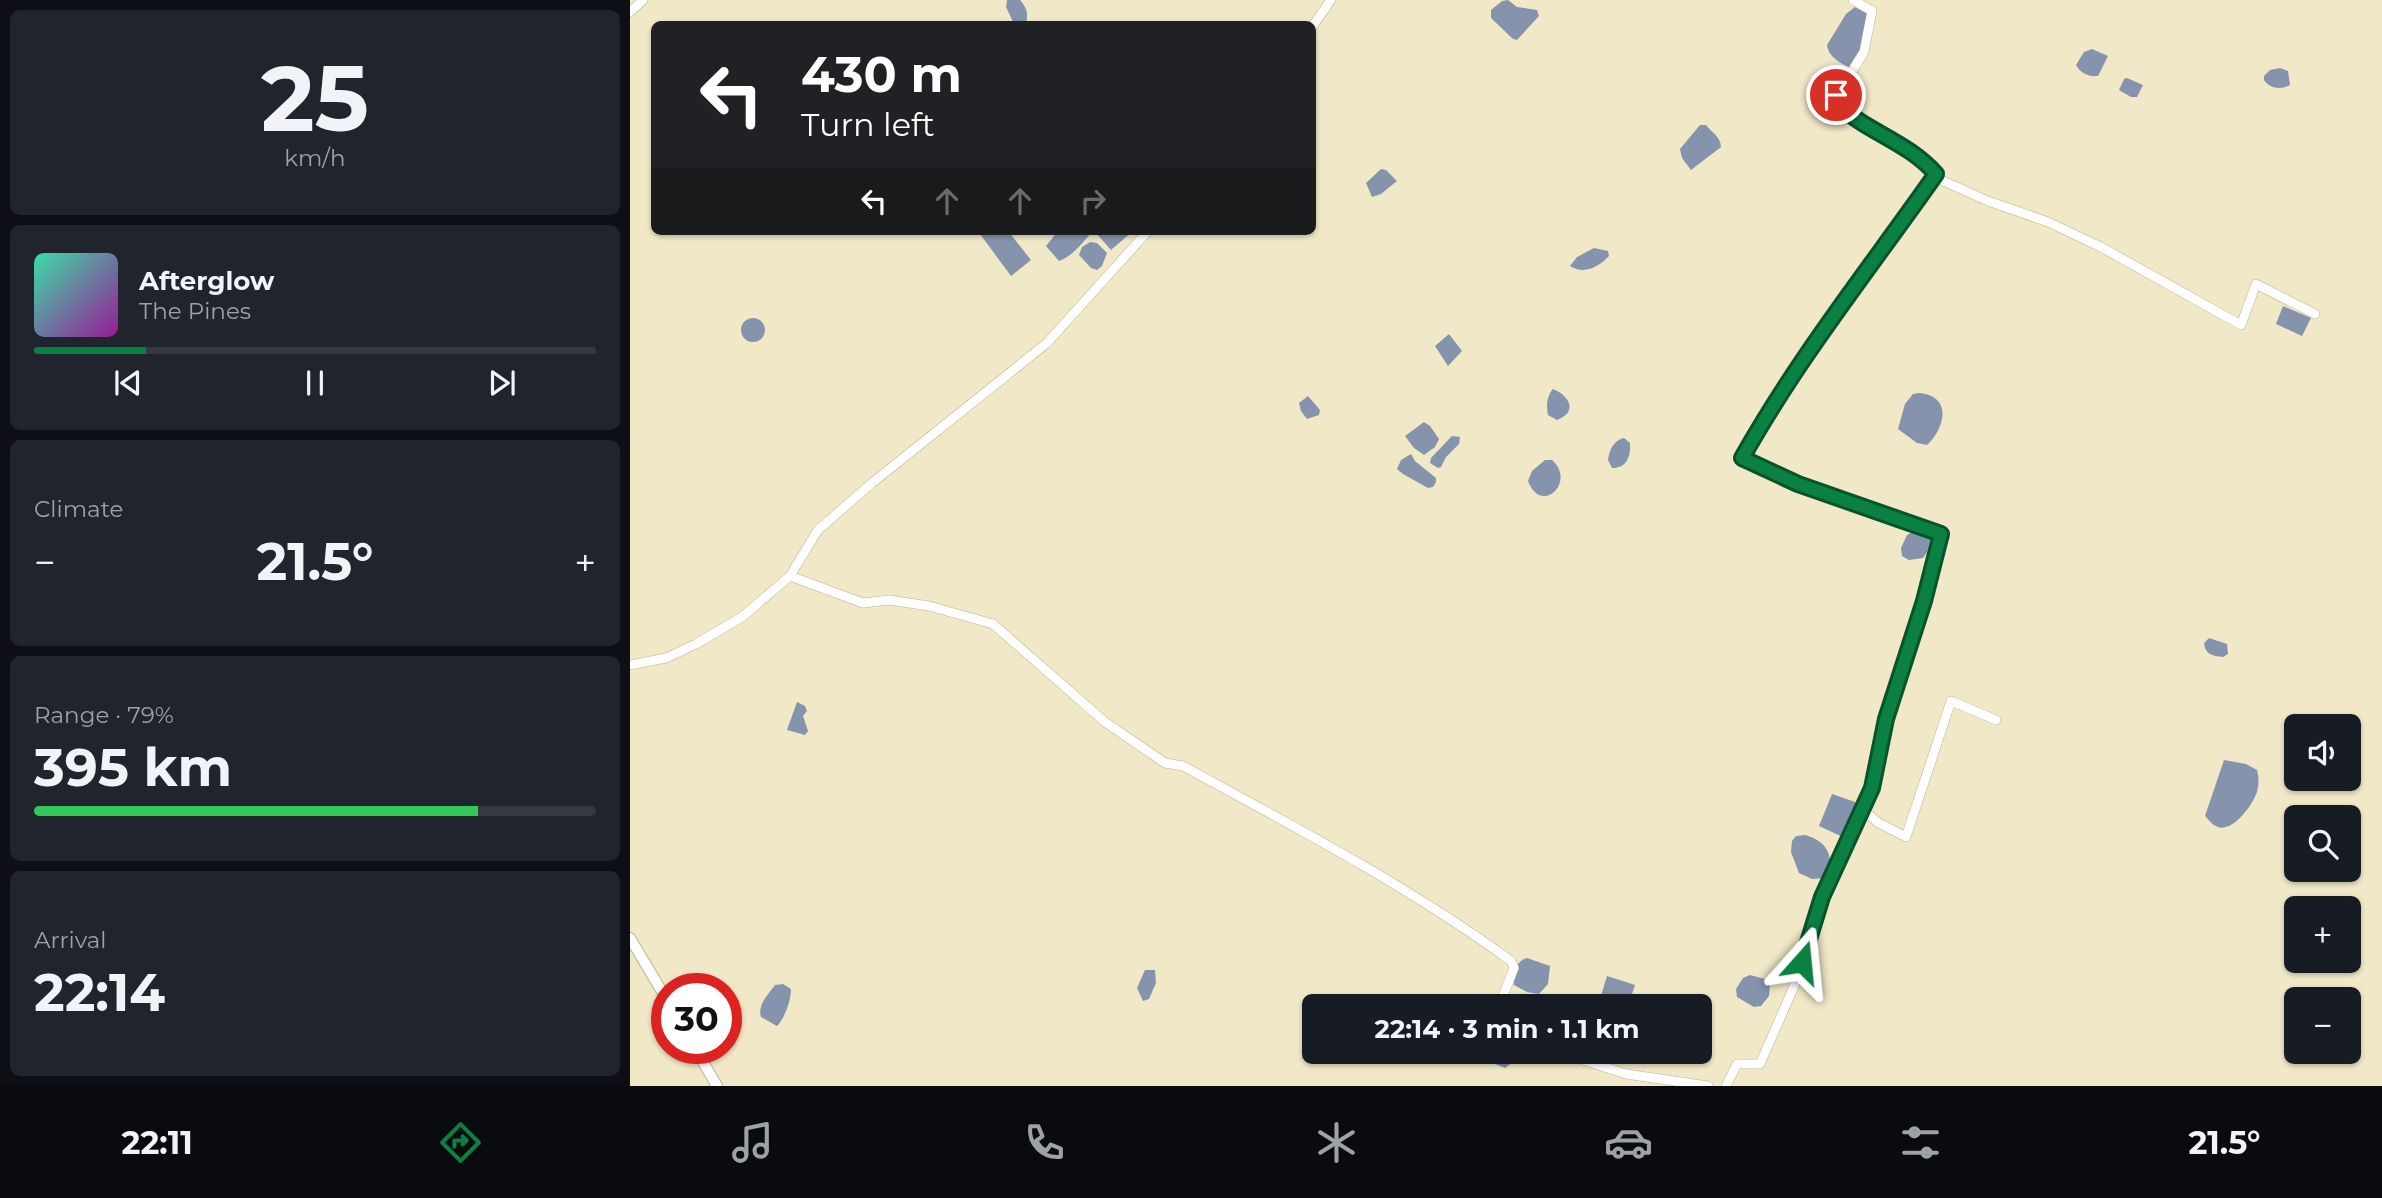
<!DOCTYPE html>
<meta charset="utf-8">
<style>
:root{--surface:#171b24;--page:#20242c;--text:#f1f3f6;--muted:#9ea1a6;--line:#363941;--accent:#0b8043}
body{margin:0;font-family:Montserrat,sans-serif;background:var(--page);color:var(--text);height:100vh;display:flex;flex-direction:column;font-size:26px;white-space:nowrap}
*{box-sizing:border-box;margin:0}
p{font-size:23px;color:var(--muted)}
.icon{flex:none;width:38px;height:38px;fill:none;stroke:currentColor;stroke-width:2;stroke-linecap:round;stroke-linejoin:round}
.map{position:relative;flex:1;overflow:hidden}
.side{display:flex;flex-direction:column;gap:10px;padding:10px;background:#0d0f14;width:630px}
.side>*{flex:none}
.hud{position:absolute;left:21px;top:21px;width:665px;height:214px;border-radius:10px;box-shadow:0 2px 5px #0004;background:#202124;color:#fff;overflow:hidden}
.tools{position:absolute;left:1654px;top:714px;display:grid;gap:14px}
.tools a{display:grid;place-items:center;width:77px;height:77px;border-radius:10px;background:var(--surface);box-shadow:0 2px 5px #0004;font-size:35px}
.speed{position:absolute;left:21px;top:973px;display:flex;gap:14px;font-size:35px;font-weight:700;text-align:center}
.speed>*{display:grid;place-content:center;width:91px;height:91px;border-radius:50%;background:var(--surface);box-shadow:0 2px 5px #0004;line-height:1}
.speed .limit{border:10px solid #d22;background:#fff;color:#111}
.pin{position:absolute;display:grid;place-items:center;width:60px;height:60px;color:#fff;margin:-30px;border:4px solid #fff;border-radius:50%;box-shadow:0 2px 7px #0007}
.me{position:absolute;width:77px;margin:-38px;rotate:18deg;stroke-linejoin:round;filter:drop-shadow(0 0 5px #0008)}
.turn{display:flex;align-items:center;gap:24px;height:147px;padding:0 35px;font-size:32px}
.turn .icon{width:91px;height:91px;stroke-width:2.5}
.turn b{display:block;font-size:49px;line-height:60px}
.lanes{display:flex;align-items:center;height:66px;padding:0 35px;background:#0003;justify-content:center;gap:35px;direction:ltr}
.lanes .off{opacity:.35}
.big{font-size:52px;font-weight:700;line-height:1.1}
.side .widget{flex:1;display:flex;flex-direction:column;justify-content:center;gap:10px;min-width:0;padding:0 24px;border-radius:10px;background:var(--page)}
.side .dial{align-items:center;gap:0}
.dial b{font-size:91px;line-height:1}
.song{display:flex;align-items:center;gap:21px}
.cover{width:84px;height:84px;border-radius:10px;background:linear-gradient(135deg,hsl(160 70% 55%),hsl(300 70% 35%))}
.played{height:7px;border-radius:4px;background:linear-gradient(90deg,var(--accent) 20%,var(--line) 20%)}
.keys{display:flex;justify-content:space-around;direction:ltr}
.heat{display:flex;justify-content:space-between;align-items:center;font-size:38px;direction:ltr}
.charge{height:10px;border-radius:5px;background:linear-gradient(90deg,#34c759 79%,var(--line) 0)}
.trip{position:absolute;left:672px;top:994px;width:410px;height:70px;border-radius:10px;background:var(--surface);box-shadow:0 2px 5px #0004;font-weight:700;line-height:70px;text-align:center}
.menu{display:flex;height:112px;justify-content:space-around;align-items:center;background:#090b0e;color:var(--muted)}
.menu .icon{width:49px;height:49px}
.menu .current{color:var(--accent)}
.menu b{font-size:32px;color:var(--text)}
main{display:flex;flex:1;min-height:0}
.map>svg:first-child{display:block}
.water{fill:#8594ac}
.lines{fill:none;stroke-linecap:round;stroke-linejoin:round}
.minor-casing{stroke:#bbb393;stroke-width:10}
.major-casing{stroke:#bbb393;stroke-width:12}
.minor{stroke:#fff;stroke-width:9}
.major{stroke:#fff;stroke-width:10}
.route-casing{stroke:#07532c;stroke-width:18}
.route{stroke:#0b8043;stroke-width:12}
</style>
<main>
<section class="side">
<div class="widget dial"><b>25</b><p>km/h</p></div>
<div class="widget">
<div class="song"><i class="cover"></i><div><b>Afterglow</b><p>The Pines</p></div></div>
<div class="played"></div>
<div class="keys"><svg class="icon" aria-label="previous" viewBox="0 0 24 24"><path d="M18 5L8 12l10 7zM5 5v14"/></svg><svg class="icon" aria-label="pause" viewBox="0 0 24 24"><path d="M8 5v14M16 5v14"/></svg><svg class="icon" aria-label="next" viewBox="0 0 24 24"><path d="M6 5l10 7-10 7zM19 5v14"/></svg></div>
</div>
<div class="widget"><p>Climate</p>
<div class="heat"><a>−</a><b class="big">21.5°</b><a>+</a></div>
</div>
<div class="widget"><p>Range · 79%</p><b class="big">395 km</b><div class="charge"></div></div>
<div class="widget"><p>Arrival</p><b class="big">22:14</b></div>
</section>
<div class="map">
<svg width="1752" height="1086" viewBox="0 0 1752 1086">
<rect width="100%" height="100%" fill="#f0e8c7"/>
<path class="water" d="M 377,0 L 390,0 C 396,7 399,13 396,23 L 384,24 L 376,7 Z
M 878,0 L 887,7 L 907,10 L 909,16 L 887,40 L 883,39 L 861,18 L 861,10 L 872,1 Z
M 1225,7 L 1239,14 L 1230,53 L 1220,67 C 1210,64 1198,56 1197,45 L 1216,14 Z
M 1462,49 L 1478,56 L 1468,76 C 1459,77 1450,73 1446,65 L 1454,52 Z
M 1650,68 L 1658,71 L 1660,85 C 1651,90 1640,89 1634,80 L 1634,76 L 1640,70 Z
M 1497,78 L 1513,85 L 1507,97 L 1501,97 L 1489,90 L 1494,79 Z
M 1070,125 L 1076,125 C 1082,133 1091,137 1091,147 L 1061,170 L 1052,158 L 1050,149 Z
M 751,169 L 756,170 L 767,181 L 751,194 L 742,197 L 736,183 Z
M 354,231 L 378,231 L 401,260 L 381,276 L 350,234 Z
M 428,231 L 463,231 C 453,242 443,256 429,261 L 416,246 Z
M 469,231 L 503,231 L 481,250 L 467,234 Z
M 460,242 L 467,243 L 477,253 L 472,266 L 467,270 L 461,268 L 449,255 L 452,247 Z
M 964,248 L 978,251 L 979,256 C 969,267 954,275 940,266 L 947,257 Z
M 1653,306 L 1681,318 L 1672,336 L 1646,324 Z
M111 330a12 12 0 1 1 24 0a12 12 0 1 1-24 0Z
M 819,334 L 832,351 L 818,366 L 805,346 Z
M 923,389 C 940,396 948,412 927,420 L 918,415 C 916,405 917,396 923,389 Z
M 1289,393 C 1323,396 1315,428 1297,445 L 1287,443 L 1268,429 L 1275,404 L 1283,394 Z
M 678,396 L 690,410 L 689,415 L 677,419 L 671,411 L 669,403 Z
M 794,422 L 800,426 L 809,439 L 805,447 L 794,455 L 784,448 L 775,436 Z
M 822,436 L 830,437 L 829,444 L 816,457 L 811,467 L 808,468 L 800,463 L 801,458 Z
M 994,438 L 1000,443 C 1001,456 997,468 982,468 L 978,460 C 979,450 984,440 994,438 Z
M 781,454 L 785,461 L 806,478 L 806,482 L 803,487 L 798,488 L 773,474 L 767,469 L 771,460 Z
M 915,460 L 922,460 C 947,482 911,516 898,481 L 902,471 Z
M 1286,530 L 1301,536 L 1297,552 L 1293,558 L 1279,560 L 1272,556 L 1271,548 L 1277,535 Z
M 1579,638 L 1597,644 L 1598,654 L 1593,657 C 1582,656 1575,654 1574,643 Z
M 167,702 L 175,706 L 177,711 L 173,716 L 178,731 L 175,735 L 157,730 Z
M 1594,760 L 1616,764 L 1627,770 C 1629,778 1629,784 1627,792 C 1622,806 1603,832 1588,827 C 1582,825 1579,820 1575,816 Z
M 1202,794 L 1234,805 L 1217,839 L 1189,826 Z
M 1175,835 C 1196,841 1201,852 1201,872 L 1196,878 L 1182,879 L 1169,873 L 1161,852 L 1162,841 L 1166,836 Z
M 897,958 L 920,966 L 918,984 L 909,994 L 897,992 L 884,985 C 882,974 886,961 897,958 Z
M 515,970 L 525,970 L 526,983 L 519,999 L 513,1001 L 507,988 Z
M 1120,975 L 1135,979 L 1140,986 L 1139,996 L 1131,1006 L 1124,1007 L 1107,997 L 1106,989 L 1113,978 Z
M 977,976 L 1005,985 L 998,1006 L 970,999 Z
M 153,984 L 161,989 C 161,1000 155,1018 147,1026 L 131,1017 C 127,1004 139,994 145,985 Z
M 860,1052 L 887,1052 L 883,1062 L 875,1068 L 858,1061 L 856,1057 Z"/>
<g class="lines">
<defs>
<path id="minor" d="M 1223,0 L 1242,11 L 1234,52 L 1204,100 L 1207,105 L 1235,125 L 1283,152 L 1299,164 L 1311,180 L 1358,201 L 1418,222 L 1471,247 L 1611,325 L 1626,284 L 1685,314
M 0,12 L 13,0
M 682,27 L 701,0
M 160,576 L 233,603 L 259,600 L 299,606 L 363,624 L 475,722 L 535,763 L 553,766 C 665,827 778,886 881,961 L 884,968 L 869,1006
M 0,665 L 36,658 L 66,644 L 112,617 L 160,576 L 188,530 L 242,483 L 417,343 L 518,231
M 1234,810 L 1242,788 L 1257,719 L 1294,601 L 1311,534 L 1168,484 L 1112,458 C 1168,358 1240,268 1306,174
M 928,1052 L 996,1074 L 1078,1086
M 1096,1086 L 1107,1064 L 1130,1064 L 1165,984 L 1193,897 L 1234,810 L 1247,822 L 1276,837 L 1321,701 L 1366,720"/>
<path id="major" d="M 0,938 L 37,1000
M 65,1048 L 87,1086"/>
</defs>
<use href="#minor" class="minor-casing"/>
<use href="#major" class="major-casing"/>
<use href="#minor" class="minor"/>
<use href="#major" class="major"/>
</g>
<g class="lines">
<defs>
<path id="route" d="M 1172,962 L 1192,897 L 1242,788 L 1256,719 L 1294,601 L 1311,534 L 1168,484 L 1112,458 C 1168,358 1240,268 1306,174 C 1286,151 1260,140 1234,124 C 1224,118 1216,111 1207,105 L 1204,100 L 1206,95"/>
</defs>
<use href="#route" class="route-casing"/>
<use href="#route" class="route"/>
</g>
</svg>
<div class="tools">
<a><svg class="icon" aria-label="sound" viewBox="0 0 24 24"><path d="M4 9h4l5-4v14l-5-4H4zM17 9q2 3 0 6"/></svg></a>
<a><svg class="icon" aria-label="search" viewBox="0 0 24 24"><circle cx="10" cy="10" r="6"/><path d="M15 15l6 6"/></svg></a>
<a>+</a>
<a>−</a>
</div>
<div class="speed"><div class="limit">30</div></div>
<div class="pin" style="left:1206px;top:95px;background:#d93025"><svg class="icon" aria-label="arrive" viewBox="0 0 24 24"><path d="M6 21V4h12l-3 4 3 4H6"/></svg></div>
<svg class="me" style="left:1172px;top:962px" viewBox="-20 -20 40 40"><path d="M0-17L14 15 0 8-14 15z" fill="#0b8043" stroke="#fff" stroke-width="4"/></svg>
<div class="trip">22:14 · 3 min · 1.1 km</div>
<div class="hud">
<div class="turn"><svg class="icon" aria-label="left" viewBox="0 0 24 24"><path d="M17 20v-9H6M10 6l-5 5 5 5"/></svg><div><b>430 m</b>Turn left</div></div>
<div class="lanes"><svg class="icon" aria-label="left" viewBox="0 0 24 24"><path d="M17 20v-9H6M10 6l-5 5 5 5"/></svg><svg class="icon off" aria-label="ahead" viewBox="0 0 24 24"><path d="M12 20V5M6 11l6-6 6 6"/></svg><svg class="icon off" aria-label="ahead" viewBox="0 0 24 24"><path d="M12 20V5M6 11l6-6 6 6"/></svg><svg class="icon off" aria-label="right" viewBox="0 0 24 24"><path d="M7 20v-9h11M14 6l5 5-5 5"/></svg></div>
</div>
</div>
</main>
<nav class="menu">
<b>22:11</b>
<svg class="icon current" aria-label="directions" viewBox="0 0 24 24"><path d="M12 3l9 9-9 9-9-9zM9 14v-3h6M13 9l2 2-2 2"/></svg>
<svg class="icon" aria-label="music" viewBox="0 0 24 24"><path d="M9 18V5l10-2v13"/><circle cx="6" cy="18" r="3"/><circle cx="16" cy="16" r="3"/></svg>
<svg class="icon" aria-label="phone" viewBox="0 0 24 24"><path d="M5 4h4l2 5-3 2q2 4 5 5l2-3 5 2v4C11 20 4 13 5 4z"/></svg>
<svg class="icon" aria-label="climate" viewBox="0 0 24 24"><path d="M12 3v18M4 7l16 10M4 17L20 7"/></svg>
<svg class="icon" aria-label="car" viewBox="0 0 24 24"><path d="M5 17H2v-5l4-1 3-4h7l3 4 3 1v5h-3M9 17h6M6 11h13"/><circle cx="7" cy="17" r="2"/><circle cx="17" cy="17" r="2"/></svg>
<svg class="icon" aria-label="filters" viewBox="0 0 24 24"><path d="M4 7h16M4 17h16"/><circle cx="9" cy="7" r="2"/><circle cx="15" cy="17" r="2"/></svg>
<b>21.5°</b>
</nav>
